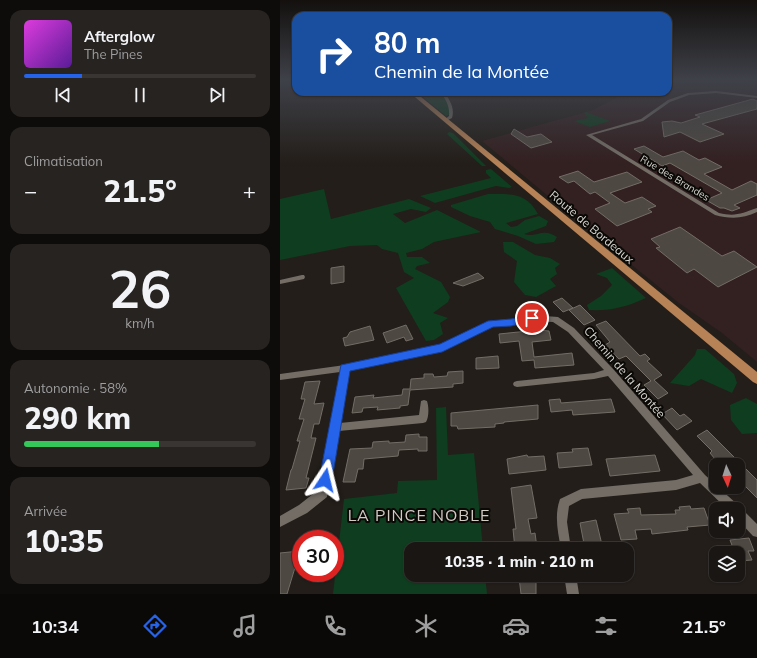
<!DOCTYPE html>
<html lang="fr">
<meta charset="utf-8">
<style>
:root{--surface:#1a1613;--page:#272321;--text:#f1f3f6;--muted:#9f9fa0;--line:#383533;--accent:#2563eb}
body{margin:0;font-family:Mulish,sans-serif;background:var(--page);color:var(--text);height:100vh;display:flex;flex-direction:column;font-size:15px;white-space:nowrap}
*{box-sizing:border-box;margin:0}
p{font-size:13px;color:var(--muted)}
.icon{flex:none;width:22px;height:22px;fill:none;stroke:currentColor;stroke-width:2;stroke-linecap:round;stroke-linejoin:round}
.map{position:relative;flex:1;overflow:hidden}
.panel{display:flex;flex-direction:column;gap:10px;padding:10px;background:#0e0c0a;width:280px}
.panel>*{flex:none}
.guide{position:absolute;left:12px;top:12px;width:380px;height:84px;border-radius:12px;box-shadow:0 1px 3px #0004,0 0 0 1px var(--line);background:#1a4fa0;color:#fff;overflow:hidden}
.needle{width:26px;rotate:176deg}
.buttons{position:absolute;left:429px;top:458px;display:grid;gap:8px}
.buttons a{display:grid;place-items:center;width:36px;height:36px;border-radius:8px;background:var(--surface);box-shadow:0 1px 3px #0004,0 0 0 1px var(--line);font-size:20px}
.speed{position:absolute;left:12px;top:530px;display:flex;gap:8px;font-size:20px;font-weight:700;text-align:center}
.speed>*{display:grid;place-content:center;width:52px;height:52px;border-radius:50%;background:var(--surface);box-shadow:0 1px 3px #0004,0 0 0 1px var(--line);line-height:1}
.speed .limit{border:6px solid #d22;background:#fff;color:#111}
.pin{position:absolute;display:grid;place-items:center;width:34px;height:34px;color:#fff;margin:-17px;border:2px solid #fff;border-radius:50%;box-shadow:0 1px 4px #0007}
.me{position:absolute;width:44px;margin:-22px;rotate:10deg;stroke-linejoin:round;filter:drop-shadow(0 0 3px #0008)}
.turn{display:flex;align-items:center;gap:14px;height:84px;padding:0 16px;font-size:18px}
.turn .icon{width:52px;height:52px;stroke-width:2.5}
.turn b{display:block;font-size:28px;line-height:34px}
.big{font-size:30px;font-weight:800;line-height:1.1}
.panel .widget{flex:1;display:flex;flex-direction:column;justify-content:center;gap:6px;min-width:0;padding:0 14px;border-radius:12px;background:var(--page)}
.panel .dial{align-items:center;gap:0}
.dial b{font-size:52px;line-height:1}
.song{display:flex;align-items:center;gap:12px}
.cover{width:48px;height:48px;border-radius:6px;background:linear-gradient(135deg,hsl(300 70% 55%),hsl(270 70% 35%))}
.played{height:4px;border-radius:2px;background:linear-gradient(90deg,var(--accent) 25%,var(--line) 25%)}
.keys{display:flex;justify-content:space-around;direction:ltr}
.heat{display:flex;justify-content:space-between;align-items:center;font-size:22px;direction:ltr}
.charge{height:6px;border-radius:3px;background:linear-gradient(90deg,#34c759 58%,var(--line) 0)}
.trip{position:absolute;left:124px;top:542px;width:230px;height:40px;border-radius:12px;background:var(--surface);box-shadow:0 1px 3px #0004,0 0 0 1px var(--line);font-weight:800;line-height:40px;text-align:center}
.tabs{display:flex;height:64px;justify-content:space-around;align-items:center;background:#0a0908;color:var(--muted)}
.tabs .icon{width:28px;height:28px}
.tabs .current{color:var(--accent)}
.tabs b{font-size:18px;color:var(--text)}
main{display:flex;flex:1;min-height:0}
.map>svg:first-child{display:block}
.industrial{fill:#332021}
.green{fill:#0f3d1f}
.building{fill:#4d4842;stroke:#736d66}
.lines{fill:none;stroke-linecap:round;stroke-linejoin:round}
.street{fill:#736d66;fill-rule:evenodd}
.primary{fill:#b68256;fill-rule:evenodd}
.route{fill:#2563eb;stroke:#184099}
.labels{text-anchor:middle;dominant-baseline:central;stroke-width:4;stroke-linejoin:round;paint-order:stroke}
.far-street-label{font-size:10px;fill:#d7d4d0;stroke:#0a0906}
.street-label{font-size:12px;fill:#d7d4d0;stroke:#0a0906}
.near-neighbourhood-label{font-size:16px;letter-spacing:1px;fill:#d2cbc4;stroke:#0a0906}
</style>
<main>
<section class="panel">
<div class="widget">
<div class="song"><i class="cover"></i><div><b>Afterglow</b><p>The Pines</p></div></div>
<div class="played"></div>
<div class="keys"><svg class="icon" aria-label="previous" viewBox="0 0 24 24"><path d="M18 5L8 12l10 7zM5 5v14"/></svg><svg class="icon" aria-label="pause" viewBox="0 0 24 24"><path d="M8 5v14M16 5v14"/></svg><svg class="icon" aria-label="next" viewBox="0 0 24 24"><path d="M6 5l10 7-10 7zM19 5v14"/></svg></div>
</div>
<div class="widget"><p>Climatisation</p>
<div class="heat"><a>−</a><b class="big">21.5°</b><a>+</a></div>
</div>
<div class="widget dial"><b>26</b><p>km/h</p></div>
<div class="widget"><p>Autonomie · 58%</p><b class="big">290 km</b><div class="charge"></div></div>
<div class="widget"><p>Arrivée</p><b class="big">10:35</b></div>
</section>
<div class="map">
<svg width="477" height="594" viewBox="0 0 477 594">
<rect width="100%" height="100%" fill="#231e19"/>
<path class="industrial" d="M 388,80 L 448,80 L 477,83 L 477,362 L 442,333 L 399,303 L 333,250 L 202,141 L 313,110 L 347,92 L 388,92 Z"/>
<path class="green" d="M 137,92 L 161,92 L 169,104 L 169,115 L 166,116 Z
M 306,112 L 330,121 L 310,127 L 294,121 L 308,118 L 304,113 Z
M 169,132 L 173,133 L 206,166 L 202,166 L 167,134 Z
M 211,169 L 232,187 L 229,188 L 216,186 L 155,203 L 140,196 L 211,178 L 206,173 L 206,170 Z
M 44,189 L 51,219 L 129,199 L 151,208 L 146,212 L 131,209 L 113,214 L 125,223 L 157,210 L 201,232 L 154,242 L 142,249 L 126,253 L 127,257 L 142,257 L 150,263 L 137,266 L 135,269 L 161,282 L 170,297 L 168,302 L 153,313 L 168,318 L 160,323 L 163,334 L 154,340 L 146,341 L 116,288 L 134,278 L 124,272 L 118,253 L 102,249 L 97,245 L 70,246 L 0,260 L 0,199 Z
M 208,194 C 230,194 246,192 258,214 L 226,223 L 231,227 L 237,226 L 245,220 L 259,216 L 268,221 L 266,226 L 244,234 C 256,238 263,227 277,237 L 274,242 L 256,244 L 238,236 L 215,229 L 210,222 L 190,216 L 171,207 L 171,205 Z
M 223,242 L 233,242 L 255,255 L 270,258 L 280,264 L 275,268 L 277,274 L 270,279 L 276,286 L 256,297 L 245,295 L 234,282 L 237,261 L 224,252 Z
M 332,268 L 366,298 C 347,307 330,311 309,310 L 307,305 L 321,296 L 332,285 L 327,278 L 316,274 Z
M 417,349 L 425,349 L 454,374 L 457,383 L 452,393 L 421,379 L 409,386 L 390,383 L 415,355 Z
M 466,398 L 477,404 L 477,433 L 462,434 L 451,420 L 450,405 Z
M 166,407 L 168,455 L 194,453 L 203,549 L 131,549 L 131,575 L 205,575 L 207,594 L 53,594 L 64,499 L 117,493 L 118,481 L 157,480 L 156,408 Z"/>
<path class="building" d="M 473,99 L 477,101 L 477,109 L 422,124 L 444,134 L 420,142 L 400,132 L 384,137 L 382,122 L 392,121 L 401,123 L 420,117 L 415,115 Z
M 234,129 L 247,137 L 261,134 L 272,142 L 251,148 L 231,134 Z
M 364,146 L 383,157 L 403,151 L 419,160 L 425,158 L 442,167 L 424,174 L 452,190 L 471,181 L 477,184 L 477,195 L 454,205 L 460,208 L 452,211 L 444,208 L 440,208 L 426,200 L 442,193 L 390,163 L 382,166 L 354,149 Z
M 298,171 L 314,182 L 347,172 L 362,182 L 330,193 L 345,203 L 362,197 L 376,206 L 368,209 L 372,212 L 337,226 L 315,209 L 330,203 L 315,192 L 310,194 L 294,181 L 288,183 L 279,177 Z
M 400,227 L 442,256 L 454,251 L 477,267 L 438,287 L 414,269 L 407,273 L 376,248 L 380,247 L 371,239 Z
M 64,266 L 64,282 L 51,284 L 51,268 Z
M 198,273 L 204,278 L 183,286 L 173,283 Z
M 282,298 L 293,308 L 283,312 L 273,302 Z
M 300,305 L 315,320 L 304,325 L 289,310 Z
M 326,321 L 360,356 L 365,354 L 370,359 L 367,361 L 382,375 L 374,380 L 388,393 L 378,399 L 364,385 L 371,381 L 346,356 L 339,359 L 325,345 L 330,342 L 316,325 Z
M 126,325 L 133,339 L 126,341 L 124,337 L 107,343 L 103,333 Z
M 90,326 L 94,340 L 65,346 L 63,338 L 67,337 L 70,332 Z
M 258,330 L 269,331 L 271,340 L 252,342 L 254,357 L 292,353 L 294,365 L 255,368 L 254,360 L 242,361 L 239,341 L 220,343 L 219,334 Z
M 218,356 L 219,368 L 196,369 L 196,358 Z
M 183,371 L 183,383 L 173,384 L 173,387 L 130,390 L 128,405 L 120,406 L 120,408 L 97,410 L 98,407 L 83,408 L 82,412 L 72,413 L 75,397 L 94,395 L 93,398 L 122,395 L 123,389 L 130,389 L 131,379 L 144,378 L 144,374 L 153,374 L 154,377 L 167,376 L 168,372 Z
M 40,381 L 34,404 L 44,403 L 39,424 L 34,424 L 31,438 L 36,438 L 26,478 L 29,478 L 26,488 L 6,490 L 11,470 L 12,469 L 20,441 L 17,441 L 24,419 L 19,419 L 25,399 L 21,399 L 25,382 Z
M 280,399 L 281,403 L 331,399 L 335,412 L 293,415 L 292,410 L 271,412 L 269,400 Z
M 258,405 L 258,419 L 224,422 L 224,423 L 215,424 L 215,427 L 178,429 L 177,426 L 171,426 L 171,413 Z
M 392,408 L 400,416 L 404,414 L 412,421 L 397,430 L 382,414 Z
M 427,430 L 477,480 L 477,498 L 464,485 L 462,487 L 458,483 L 458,465 L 445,465 L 437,457 L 435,459 L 430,453 L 432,451 L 417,436 Z
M 139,434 L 139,437 L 147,437 L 147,451 L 138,451 L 138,449 L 119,450 L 118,456 L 84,459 L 83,469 L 78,469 L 75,482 L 63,482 L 70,449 L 92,448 L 93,442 L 109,441 L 109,443 L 125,442 L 126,435 Z
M 308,448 L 312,465 L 279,468 L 277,453 L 293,452 L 292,449 Z
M 247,455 L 248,457 L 264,456 L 266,470 L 229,474 L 227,459 Z
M 375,455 L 380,471 L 330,476 L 326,459 Z
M 251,485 L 257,518 L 248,519 L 251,534 L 255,533 L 257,548 L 235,549 L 233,529 L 236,529 L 231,488 Z
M 410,506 L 411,509 L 424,508 L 430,525 L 407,527 L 408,530 L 372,534 L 371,529 L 355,530 L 357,539 L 341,540 L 334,514 L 349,513 L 347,509 L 360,508 L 361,515 L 396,514 L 395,510 L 400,510 L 399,507 Z
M 316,520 L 323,549 L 305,549 L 300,523 Z
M 469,538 L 474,551 L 468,551 L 472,560 L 458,561 L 458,553 L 455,553 L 450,540 Z
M 20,551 L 7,594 L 0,594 L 0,553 Z
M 256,575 L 256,594 L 241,594 L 239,577 Z"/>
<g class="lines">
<path class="street" d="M 436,91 L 477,96 L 477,98 L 436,93 L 409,95 L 390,102 L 363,121 L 312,135 L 439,213 C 456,217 462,213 477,208 L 477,212 C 463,219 450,219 435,215 L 306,135 L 361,119 L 388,100 L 408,93 Z
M 160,92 L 164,92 C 170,100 175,108 172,118 L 166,121 L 164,120 L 169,116 C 170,107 166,99 160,92 Z
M 22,275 L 24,275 L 25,277 L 24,279 L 0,284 L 0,280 Z
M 252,315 L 278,317 L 294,328 L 334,370 L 425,475 L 436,485 L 436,487 L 438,487 L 458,505 L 459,508 L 462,509 L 477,524 L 477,537 L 473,536 L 458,520 L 458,509 L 447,509 L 420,483 L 396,490 L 302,499 L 289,506 L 287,522 L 291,549 L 281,549 C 278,533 274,515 280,499 L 301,489 L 396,480 L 413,475 L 328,376 L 314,379 L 237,387 L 234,386 L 233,384 L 234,382 L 237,381 L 314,373 L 324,370 L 288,332 L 273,322 L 252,321 L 231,326 L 212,327 L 163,351 L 69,370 L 60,423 L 139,415 L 141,401 L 144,400 L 147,401 C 149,407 149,417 146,422 L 143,423 L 59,431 L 47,497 L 27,513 L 0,527 L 0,516 L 19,505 L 38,490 L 60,372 L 0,380 L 0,374 L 65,365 L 161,345 L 208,322 L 231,320 Z
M 284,575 L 296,575 L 299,594 L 287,594 Z"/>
<path class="primary" d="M 129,92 L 135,92 L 477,372 L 477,384 L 473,382 Z"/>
</g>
<linearGradient id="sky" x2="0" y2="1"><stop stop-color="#13100e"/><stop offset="0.49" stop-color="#3f4149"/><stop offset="1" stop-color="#3f4149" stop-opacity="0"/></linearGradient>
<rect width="477" height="163" fill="url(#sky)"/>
<path class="route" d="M 252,315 L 257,318 L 256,320 L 231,326 L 213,327 L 162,352 L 70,371 L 52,480 L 50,484 L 45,486 L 41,484 L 39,480 L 61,365 L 160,344 L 208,321 L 231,319 Z"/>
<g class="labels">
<g class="far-street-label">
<text transform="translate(395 178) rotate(31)">Rue des Brandes</text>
</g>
<g class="street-label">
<text transform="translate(312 227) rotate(40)">Route de Bordeaux</text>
<text transform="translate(345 372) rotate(49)">Chemin de la Montée</text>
</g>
<g class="near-neighbourhood-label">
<text x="139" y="515">LA PINCE NOBLE</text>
</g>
</g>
</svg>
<div class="buttons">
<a><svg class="needle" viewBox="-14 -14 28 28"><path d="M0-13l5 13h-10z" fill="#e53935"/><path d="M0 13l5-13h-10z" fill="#9f9fa0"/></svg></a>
<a><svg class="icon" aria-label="sound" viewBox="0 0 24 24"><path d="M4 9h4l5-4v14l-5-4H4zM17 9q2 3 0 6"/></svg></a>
<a><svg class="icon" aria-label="layers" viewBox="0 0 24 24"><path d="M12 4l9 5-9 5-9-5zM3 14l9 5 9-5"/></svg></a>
</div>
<div class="speed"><div class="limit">30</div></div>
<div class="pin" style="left:252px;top:318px;background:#d93025"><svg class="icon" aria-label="arrive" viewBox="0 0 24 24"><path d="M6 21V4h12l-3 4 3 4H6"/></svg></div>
<svg class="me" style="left:45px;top:480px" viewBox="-20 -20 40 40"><path d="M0-17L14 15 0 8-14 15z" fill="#2563eb" stroke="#fff" stroke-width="4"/></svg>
<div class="trip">10:35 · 1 min · 210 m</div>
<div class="guide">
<div class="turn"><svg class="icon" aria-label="right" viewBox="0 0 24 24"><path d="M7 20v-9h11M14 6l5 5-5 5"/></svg><div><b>80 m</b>Chemin de la Montée</div></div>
</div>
</div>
</main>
<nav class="tabs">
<b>10:34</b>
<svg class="icon current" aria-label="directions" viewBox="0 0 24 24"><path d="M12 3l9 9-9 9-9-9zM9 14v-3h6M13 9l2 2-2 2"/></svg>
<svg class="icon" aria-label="music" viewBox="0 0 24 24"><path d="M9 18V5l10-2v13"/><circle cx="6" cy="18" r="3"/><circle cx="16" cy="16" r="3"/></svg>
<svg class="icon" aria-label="phone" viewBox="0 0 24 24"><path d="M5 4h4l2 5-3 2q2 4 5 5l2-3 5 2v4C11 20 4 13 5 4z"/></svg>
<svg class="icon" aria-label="climate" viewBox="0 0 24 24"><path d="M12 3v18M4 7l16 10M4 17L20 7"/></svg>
<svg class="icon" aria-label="car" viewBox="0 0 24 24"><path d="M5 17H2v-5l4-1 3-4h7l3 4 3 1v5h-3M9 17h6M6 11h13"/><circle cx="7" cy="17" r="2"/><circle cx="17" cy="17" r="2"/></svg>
<svg class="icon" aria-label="filters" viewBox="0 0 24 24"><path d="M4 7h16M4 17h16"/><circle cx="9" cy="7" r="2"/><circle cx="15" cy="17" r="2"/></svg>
<b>21.5°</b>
</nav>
